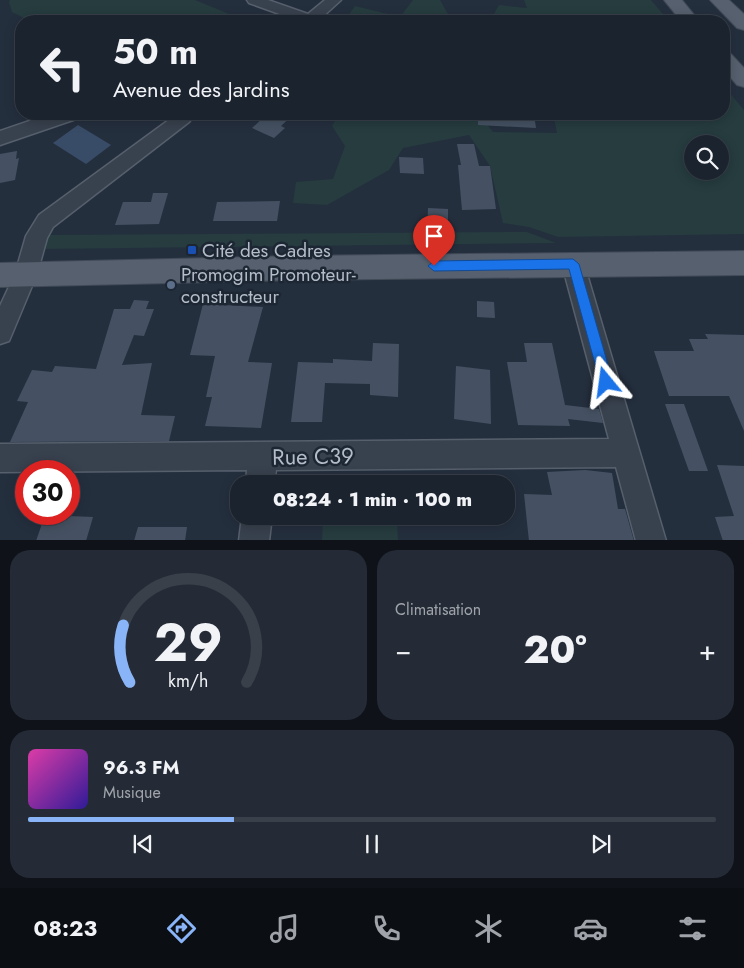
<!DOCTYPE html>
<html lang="fr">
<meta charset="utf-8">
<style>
:root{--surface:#1b232e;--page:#242b36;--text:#f1f3f6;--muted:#a0a4aa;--line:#39404a;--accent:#8ab4f8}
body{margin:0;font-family:Jost,sans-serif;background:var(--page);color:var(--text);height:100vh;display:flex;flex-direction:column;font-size:19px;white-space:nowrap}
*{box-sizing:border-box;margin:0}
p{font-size:16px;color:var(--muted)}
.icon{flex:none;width:28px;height:28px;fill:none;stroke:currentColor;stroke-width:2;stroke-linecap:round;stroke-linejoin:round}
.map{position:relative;height:540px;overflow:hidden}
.side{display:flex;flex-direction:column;gap:10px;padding:10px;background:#0f1319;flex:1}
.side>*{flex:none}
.hud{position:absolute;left:15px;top:15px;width:715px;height:105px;border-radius:20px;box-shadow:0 2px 12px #0003,0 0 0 1px var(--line);background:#1b232e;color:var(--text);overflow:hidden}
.fabs{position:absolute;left:684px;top:135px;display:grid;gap:10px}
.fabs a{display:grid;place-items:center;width:45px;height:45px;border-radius:50%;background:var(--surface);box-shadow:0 2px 12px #0003,0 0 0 1px var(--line);font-size:25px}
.speed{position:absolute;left:15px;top:460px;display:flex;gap:10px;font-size:25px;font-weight:700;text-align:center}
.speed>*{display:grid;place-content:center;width:65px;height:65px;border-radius:50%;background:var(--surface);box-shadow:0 2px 12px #0003,0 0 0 1px var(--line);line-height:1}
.speed .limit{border:8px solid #d22;background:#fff;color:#111}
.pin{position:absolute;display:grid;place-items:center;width:42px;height:42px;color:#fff;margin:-51px -21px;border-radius:50% 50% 50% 0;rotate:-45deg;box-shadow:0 0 5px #0007}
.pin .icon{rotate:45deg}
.me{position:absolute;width:55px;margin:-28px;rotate:344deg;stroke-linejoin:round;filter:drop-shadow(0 0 4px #0008)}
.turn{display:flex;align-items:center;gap:18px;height:105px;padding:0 15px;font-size:22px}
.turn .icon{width:65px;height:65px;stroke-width:2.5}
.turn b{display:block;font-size:35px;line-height:42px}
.big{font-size:38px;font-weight:800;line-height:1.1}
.side .widget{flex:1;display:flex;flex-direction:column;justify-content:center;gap:8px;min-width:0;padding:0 18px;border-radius:20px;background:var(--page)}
.side .dial{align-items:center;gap:0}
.dial svg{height:130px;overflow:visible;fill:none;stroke:var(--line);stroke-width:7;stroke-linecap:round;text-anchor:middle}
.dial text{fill:var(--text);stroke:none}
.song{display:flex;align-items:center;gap:15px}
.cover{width:60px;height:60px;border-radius:8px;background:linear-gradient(135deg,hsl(320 70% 55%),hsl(250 70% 35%))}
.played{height:5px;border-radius:2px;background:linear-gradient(90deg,var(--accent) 30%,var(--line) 30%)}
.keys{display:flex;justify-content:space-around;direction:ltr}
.heat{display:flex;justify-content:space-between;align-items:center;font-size:28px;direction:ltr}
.side .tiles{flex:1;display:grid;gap:10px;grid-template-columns:1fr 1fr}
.widget:last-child{grid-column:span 2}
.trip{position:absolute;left:230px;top:475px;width:285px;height:50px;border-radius:20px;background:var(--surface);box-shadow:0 2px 12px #0003,0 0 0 1px var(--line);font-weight:800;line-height:50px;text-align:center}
.menu{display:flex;height:80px;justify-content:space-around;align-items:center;background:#0b0e12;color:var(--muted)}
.menu .icon{width:35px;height:35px}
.menu .active{color:var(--accent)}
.menu b{font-size:22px;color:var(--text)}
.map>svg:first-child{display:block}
.green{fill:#263c3f;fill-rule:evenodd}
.water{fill:#394c67}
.building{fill:#455162}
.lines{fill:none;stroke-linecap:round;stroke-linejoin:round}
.minor-casing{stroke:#565f6c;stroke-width:3}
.major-casing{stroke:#414a57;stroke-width:2}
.minor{fill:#38414e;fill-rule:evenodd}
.major{fill:#56606e;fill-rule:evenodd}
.route{fill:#1a73e8;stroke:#114b97}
.transit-dot{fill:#1a4fb4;stroke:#1d2633;stroke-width:2}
.service-dot{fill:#5c6f8a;stroke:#1d2633;stroke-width:2}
.labels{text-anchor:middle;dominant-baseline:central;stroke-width:5;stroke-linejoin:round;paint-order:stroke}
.poi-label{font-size:19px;fill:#b4bcc9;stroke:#1d2633;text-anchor:start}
.near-street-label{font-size:22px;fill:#b4bcc9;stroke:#1d2633}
</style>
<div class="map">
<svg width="744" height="541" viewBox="0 0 744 541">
<rect width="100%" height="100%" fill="#242f3e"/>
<path class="green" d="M 10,0 L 195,0 L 227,13 L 240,21 L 30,21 L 12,12 L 9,2 Z
M 413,0 L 440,0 L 452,21 L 345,20 L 355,6 L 400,17 Z
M 524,0 L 651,0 L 669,21 L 490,21 L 499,5 L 527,8 Z
M 724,86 L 744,110 L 744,234 L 558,237 L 529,227 L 503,223 L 490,166 L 469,135 L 403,148 L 389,170 L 327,205 L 293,203 L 296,182 L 333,179 L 345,146 L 332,126 L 339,114 L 479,114 L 493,132 L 557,133 L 553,114 L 724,114 ZM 692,144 L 720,144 L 720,171 L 692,171 Z
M 527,232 L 556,243 L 41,249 L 44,235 Z
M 323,516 L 397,516 L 398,540 L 322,540 Z"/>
<path class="water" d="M 78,125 L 111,145 L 86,164 L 53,143 Z"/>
<path class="building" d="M 267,114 L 294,114 L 281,126 L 285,128 L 274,138 L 252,128 Z
M 478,114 L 534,114 L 536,128 L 478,125 Z
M 457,144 L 474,144 L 479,166 L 490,166 L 496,209 L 462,210 L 458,165 L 461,165 Z
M 17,151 L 16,159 L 19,158 L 15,180 L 0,183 L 0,154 Z
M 399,157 L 423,158 L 424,174 L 400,173 Z
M 153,193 L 168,193 L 159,224 L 115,225 L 123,202 L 151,202 Z
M 280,201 L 277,221 L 213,221 L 217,202 Z
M 428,208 L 448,209 L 448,236 L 427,234 Z
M 134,300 L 149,301 L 146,309 L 154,309 L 144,336 L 134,335 L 122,365 L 152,363 L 141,415 L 175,416 L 169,441 L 10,442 L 28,402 L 17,401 L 32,370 L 52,372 L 55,366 L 96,369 L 114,309 L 130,309 Z
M 477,301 L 494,302 L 495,318 L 477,317 Z
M 203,304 L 263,307 L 248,362 L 272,363 L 261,428 L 205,426 L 212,397 L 206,397 L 215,356 L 190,355 Z
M 705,334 L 744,335 L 744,431 L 729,396 L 669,396 L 654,351 L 694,351 L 689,339 L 708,339 Z
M 373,343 L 399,344 L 398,397 L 370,395 L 370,384 L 325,383 L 322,422 L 291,422 L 298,362 L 333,363 L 333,359 L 372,361 Z
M 524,343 L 552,343 L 565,405 L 599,409 L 603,423 L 568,419 L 570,426 L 518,425 L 507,362 L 527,362 Z
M 456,366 L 490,370 L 491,424 L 454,419 Z
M 665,404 L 684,404 L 708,471 L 689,471 Z
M 717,465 L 744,466 L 744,541 L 723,541 L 715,517 L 734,516 Z
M 585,470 L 612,473 L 618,509 L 625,509 L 634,541 L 529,541 L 524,494 L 552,495 L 547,472 Z
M 45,515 L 93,517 L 86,541 L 36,541 Z
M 138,527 L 187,527 L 185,541 L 134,541 Z"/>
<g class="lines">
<defs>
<path id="minor" d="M 247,0 L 268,0 L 308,14 L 325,0 L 341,0 L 318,21 L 299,21 L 249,3 Z
M 50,114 L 82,114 L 79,118 L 0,145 L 0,131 Z
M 177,114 L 189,114 L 192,118 L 189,122 L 53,227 L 47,238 L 37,274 L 9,341 L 0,344 L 0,306 L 15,274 L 26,236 L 39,215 Z
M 573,254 L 581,257 L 584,264 L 666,541 L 636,541 L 616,467 L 276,470 L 274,484 L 246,484 L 247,470 L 0,472 L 0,444 L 609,439 L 562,264 L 565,257 Z
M 242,516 L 272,516 L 269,541 L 239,541 Z"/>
<path id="major" d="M 664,0 L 682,0 L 699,21 L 681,21 Z
M 710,0 L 729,0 L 744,14 L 744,30 L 737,28 Z
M 724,52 L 731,54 L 744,68 L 744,87 L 737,85 L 724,70 Z
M 744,251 L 744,275 L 295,280 L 0,287 L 0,263 L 295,256 Z"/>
</defs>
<use href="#minor" class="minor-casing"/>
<use href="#major" class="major-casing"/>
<use href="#minor" class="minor"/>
<use href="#major" class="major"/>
</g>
<path class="route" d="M 573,259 L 579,264 L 613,382 L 611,387 L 606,389 L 602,387 L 600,382 L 569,269 L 434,271 L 428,266 L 434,261 Z"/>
<rect class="transit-dot" x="187" y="245" width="10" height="10" rx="2.5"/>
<circle class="service-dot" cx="171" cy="285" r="5"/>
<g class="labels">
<g class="poi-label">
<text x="202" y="250">Cité des Cadres</text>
<text x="181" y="274">Promogim Promoteur-<tspan x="181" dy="22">constructeur</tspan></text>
</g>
<g class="near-street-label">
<text transform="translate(313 456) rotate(-1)">Rue C39</text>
</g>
</g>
</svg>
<div class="fabs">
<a><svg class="icon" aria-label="search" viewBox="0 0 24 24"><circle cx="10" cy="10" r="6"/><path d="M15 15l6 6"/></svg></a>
</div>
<div class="speed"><div class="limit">30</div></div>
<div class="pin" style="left:434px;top:266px;background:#d93025"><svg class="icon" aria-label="arrive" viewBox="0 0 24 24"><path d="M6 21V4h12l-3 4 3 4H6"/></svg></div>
<svg class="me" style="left:606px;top:382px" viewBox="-20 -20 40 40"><path d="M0-17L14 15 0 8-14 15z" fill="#1a73e8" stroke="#fff" stroke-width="4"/></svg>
<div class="trip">08:24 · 1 min · 100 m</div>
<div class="hud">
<div class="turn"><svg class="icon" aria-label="left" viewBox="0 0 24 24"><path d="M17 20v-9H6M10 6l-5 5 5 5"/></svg><div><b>50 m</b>Avenue des Jardins</div></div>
</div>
</div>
<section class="side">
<div class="tiles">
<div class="widget dial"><svg viewBox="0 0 100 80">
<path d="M14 69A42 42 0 1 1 86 69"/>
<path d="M14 69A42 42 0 0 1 10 34" stroke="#8ab4f8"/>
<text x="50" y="56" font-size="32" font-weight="700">29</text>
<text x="50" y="72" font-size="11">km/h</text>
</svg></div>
<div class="widget"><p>Climatisation</p>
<div class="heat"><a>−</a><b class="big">20°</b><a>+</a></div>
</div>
<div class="widget">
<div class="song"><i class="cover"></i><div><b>96.3 FM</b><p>Musique</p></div></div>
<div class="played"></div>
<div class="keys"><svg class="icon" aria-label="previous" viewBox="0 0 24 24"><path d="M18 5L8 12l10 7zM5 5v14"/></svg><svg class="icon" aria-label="pause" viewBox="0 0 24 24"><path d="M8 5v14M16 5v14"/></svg><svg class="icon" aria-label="next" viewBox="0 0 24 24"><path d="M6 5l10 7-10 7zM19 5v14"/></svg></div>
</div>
</div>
</section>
<nav class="menu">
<b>08:23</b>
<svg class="icon active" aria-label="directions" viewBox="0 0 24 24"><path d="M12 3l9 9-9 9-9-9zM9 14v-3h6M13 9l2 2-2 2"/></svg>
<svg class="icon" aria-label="music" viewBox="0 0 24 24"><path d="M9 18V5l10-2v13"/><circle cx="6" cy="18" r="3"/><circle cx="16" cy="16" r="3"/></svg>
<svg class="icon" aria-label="phone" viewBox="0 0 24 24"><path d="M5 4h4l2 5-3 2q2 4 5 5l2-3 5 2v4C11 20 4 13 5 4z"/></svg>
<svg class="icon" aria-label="climate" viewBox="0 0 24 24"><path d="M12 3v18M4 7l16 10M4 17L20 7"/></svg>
<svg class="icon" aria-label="car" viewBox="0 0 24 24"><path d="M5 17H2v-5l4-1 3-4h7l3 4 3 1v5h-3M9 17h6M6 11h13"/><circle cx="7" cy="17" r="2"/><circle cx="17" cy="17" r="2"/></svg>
<svg class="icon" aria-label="filters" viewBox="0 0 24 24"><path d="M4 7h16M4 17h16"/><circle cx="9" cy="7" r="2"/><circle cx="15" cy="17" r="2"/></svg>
</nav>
